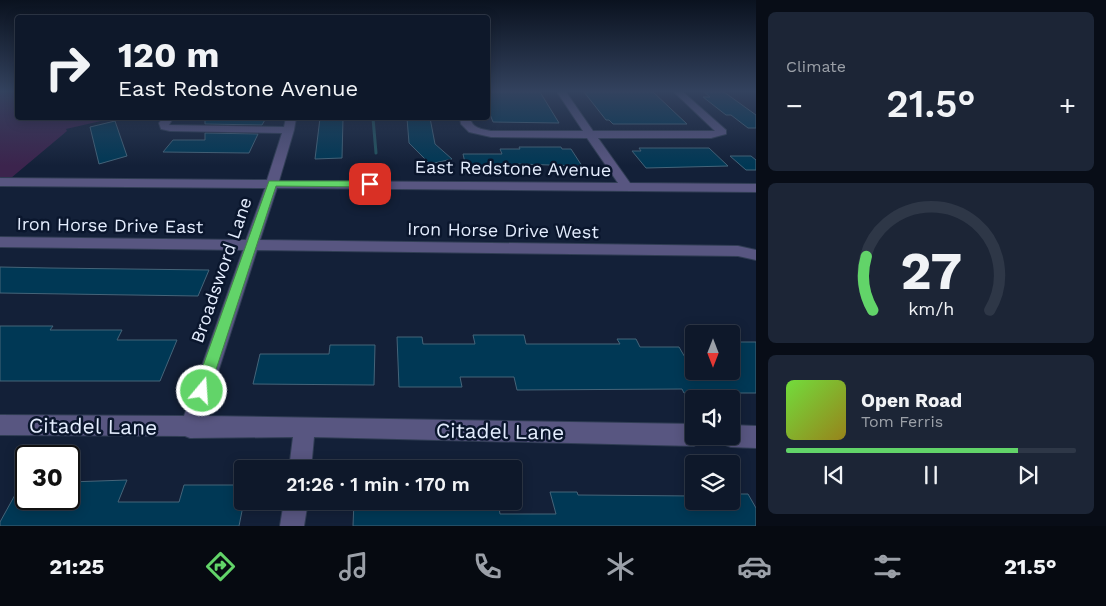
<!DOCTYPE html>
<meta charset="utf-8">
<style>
:root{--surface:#0e182a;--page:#1c2536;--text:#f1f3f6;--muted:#9ba0a8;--line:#2e3747;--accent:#62d469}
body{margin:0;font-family:"Work Sans",sans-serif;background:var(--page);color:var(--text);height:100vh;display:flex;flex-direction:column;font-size:19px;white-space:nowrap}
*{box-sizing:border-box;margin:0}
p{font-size:16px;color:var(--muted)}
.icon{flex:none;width:28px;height:28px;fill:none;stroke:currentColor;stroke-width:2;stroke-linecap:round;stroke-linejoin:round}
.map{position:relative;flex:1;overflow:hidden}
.side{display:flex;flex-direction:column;gap:12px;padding:12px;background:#080d17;width:350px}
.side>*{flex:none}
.banner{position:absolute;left:15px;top:15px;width:475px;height:105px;border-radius:5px;box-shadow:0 2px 12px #0003,0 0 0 1px var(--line);background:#0e182a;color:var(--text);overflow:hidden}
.needle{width:32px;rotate:180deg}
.fabs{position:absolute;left:685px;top:325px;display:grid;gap:10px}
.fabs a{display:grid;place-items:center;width:55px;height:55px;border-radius:5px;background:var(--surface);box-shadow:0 2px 12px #0003,0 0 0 1px var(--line);font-size:25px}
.speed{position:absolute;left:15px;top:445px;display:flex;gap:10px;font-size:25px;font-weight:700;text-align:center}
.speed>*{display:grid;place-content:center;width:65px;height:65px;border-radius:50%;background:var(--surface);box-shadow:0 2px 12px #0003,0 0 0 1px var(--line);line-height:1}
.speed .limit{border:2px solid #111;border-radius:8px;background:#fff;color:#111}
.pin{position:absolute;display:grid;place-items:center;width:42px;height:42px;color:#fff;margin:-21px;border-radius:10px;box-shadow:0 2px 8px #0006}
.me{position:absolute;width:55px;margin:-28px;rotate:18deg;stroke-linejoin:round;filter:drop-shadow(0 0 4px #0008)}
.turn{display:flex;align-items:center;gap:18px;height:105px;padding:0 20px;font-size:22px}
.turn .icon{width:65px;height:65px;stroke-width:2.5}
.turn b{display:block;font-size:35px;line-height:42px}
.big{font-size:38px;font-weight:600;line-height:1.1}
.side .card{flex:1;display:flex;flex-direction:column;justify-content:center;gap:8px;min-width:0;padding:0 18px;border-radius:8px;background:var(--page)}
.side .dial{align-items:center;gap:0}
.dial svg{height:130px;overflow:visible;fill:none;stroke:var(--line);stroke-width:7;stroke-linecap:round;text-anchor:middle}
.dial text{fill:var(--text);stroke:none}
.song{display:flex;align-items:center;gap:15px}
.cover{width:60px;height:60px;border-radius:8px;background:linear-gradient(135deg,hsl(100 70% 55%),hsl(50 70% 35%))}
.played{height:5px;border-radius:2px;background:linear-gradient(90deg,var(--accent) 80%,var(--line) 80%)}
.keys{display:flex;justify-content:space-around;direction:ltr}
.heat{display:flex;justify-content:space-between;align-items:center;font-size:28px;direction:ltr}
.trip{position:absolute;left:234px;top:460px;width:288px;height:50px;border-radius:5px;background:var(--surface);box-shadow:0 2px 12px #0003,0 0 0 1px var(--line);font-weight:600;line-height:50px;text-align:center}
.tabs{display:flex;height:80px;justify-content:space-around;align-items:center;background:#060a11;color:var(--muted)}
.tabs .icon{width:35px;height:35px}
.tabs .active{color:var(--accent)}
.tabs b{font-size:22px;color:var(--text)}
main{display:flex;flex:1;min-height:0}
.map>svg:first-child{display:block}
.green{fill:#3c244d}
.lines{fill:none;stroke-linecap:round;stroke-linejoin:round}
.stream{stroke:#22545f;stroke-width:3}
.building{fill:#003855;stroke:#456479}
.minor-casing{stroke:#303d54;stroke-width:2}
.minor{fill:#585681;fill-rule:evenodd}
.route{fill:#62d469;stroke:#408a44}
.labels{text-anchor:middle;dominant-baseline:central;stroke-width:5;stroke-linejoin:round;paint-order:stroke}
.street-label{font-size:18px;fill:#e4edfe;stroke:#0a162d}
.near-street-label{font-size:21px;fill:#e4edfe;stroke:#0a162d}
</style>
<main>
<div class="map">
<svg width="756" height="526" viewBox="0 0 756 526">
<rect width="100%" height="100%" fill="#132038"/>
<path class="green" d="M 0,92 L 17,92 L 18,118 L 114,118 L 66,129 L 67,131 L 11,178 L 0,178 Z"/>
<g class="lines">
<path class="stream" d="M 373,118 L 376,153"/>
</g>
<path class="building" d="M 488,92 L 540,92 L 559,123 L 493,122 L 488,109 Z
M 584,92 L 653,92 L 687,124 L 613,124 L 609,120 L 606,120 Z
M 704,92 L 724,92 L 756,115 L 756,128 L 748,128 L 731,115 L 726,115 L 703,97 L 710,97 Z
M 205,118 L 266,118 L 262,125 L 205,124 Z
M 320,118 L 343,118 L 342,158 L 315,159 Z
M 407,118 L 430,118 L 435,144 L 452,159 L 430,164 L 409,143 Z
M 115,121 L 127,156 L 99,164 L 90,127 Z
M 205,133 L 258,134 L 249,153 L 163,152 L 173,140 L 205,140 Z
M 519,147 L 561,147 L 562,149 L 571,149 L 582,166 L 518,164 L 519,167 L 466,167 L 463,154 L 502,154 L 500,149 L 520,149 Z
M 639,148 L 709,148 L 728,166 L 646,168 L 632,151 L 641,151 Z
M 730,156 L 751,156 L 756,160 L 756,170 L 746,170 Z
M 0,267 L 50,268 L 209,270 L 198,296 L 0,293 Z
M 0,326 L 53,326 L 50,330 L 122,330 L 117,340 L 177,340 L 160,381 L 0,381 Z
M 473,335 L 524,335 L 526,344 L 620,344 L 617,339 L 636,339 L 640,347 L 679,347 L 693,371 L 731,371 L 731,342 L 756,342 L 756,393 L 684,393 L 682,389 L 517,390 L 514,377 L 460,377 L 462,387 L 399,387 L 397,337 L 422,337 L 423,344 L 475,344 Z
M 330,345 L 375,345 L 374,385 L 253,384 L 260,354 L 329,354 Z
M 26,475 L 26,499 L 69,499 L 69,482 L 127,480 L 118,502 L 179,502 L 184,485 L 242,485 L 244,501 L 239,526 L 0,526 L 0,522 Z
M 550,492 L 577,492 L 578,495 L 694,496 L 694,501 L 731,501 L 731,494 L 748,494 L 756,508 L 756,526 L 353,526 L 354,501 L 498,501 L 500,514 L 556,514 Z"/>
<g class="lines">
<defs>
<path id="minor" d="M 557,92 L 566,92 L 593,131 L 715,131 L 674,92 L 683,92 L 726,130 L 726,134 L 711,138 L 598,138 L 630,183 L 756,184 L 756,192 L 277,188 L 260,240 L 738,246 L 756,250 L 756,260 L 738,256 L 257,250 L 204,416 L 694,424 L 694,436 L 704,436 L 701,442 L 694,446 L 314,437 L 311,469 L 289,469 L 293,437 L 190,438 L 185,436 L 0,435 L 0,415 L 184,416 L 243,250 L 0,247 L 0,237 L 246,240 L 265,188 L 0,186 L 0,178 L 267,180 L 282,133 L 170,131 L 161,129 L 159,123 L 163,118 L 173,118 L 169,125 L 284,127 L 286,118 L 296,118 L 294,130 L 279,181 L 618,183 L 587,138 L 491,137 L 469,132 L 461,124 L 460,118 L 470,118 C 472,128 481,129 491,131 L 583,131 Z
M 731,425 L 756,426 L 756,448 L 731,447 L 723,444 L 720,436 L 731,436 Z
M 284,501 L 308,501 L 304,526 L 280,526 Z"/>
</defs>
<use href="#minor" class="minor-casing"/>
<use href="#minor" class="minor"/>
</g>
<linearGradient id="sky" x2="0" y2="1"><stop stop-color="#0a121f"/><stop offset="0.55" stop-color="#33425e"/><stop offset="1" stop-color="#33425e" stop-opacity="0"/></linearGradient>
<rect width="756" height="166" fill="url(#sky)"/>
<path class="route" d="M 269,181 L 370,181 L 375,184 L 370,187 L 276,186 L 209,391 L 207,396 L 202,398 L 196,396 L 194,391 Z"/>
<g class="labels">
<g class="street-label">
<text transform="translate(513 168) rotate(1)">East Redstone Avenue</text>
<text transform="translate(110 225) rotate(1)">Iron Horse Drive East</text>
<text transform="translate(503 230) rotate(1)">Iron Horse Drive West</text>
<text transform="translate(221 270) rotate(-71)">Broadsword Lane</text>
</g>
<g class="near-street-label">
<text transform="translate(93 426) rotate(1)">Citadel Lane</text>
<text transform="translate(500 431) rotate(1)">Citadel Lane</text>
</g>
</g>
</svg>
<div class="fabs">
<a><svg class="needle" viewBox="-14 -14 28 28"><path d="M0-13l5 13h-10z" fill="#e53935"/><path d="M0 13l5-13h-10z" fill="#9ba0a8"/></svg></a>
<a><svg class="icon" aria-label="sound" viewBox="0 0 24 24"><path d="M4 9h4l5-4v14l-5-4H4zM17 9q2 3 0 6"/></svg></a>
<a><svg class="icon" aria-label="layers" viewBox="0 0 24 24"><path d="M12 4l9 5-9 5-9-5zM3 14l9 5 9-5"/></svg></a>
</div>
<div class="speed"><div class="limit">30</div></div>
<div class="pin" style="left:370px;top:184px;background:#d93025"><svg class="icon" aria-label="arrive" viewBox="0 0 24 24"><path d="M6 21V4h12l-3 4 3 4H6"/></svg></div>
<svg class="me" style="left:202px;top:391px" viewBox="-20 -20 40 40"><circle r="17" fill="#62d469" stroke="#fff" stroke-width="3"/><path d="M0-11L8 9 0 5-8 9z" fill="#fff"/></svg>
<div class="trip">21:26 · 1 min · 170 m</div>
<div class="banner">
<div class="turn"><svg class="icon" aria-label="right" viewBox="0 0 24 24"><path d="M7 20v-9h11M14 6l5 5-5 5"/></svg><div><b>120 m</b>East Redstone Avenue</div></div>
</div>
</div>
<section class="side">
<div class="card"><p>Climate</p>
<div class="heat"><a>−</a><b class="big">21.5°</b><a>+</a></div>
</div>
<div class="card dial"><svg viewBox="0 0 100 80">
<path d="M14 69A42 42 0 1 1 86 69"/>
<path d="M14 69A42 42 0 0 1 10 36" stroke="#62d469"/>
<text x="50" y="56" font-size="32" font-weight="700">27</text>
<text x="50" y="72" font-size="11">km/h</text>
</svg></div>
<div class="card">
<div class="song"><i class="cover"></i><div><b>Open Road</b><p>Tom Ferris</p></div></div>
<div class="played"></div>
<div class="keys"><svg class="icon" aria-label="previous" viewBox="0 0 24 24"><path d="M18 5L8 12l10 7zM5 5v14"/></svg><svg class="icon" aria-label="pause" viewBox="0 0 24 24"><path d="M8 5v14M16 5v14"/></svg><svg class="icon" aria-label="next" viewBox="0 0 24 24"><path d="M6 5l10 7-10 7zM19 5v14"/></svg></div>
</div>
</section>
</main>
<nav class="tabs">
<b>21:25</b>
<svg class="icon active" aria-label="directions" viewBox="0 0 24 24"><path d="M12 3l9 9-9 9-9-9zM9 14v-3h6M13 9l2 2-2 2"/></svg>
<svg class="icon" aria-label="music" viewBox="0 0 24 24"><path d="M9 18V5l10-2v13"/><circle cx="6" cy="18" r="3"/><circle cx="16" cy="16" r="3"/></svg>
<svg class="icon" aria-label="phone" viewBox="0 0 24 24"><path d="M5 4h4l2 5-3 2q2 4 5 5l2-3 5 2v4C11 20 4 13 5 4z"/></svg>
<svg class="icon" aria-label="climate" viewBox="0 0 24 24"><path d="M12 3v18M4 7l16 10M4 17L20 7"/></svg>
<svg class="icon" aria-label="car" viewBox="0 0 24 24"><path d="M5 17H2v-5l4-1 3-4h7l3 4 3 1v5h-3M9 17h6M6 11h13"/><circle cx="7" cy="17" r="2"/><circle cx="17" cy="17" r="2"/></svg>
<svg class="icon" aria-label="filters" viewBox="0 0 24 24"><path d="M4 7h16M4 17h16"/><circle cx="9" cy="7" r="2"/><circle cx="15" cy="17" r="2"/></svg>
<b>21.5°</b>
</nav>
